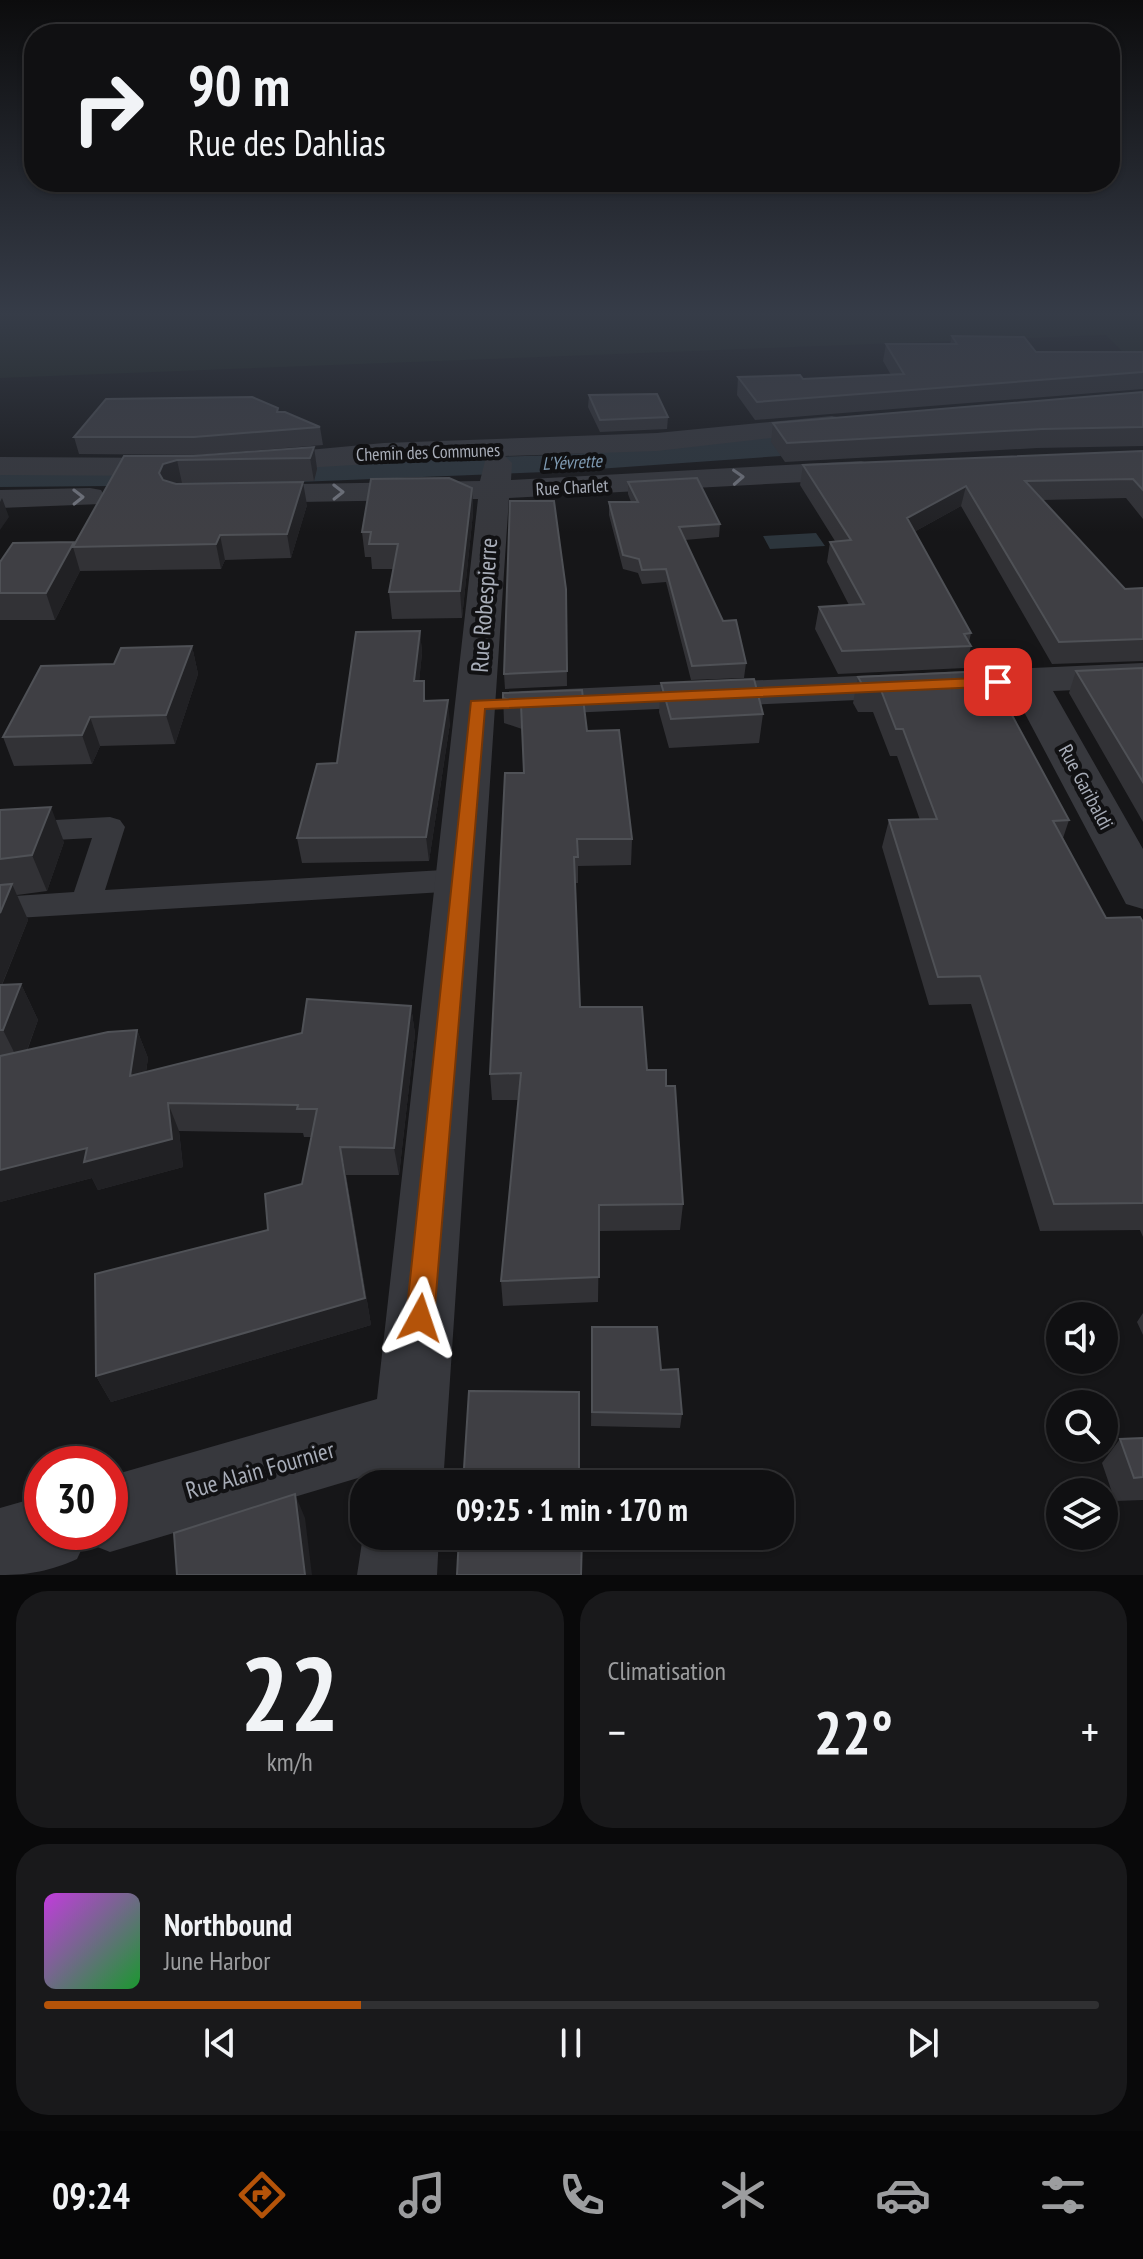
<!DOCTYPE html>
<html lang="fr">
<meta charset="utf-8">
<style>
:root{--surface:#101012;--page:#19191b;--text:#f1f3f6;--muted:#9c9d9f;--line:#303032;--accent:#b45309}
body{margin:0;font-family:"PT Sans Narrow",sans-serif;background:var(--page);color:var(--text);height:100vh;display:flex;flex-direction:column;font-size:30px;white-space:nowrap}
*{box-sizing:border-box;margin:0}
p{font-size:26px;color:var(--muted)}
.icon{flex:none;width:44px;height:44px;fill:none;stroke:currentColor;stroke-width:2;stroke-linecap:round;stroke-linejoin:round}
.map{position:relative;height:1575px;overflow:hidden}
.details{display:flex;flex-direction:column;gap:16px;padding:16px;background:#09090a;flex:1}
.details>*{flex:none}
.hud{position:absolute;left:24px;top:24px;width:1096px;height:168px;border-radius:32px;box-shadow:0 2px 6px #0004,0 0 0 2px var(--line);background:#101012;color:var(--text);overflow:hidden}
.tools{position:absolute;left:1046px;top:1302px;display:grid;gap:16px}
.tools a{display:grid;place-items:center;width:72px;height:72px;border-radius:50%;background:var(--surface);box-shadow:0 2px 6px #0004,0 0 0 2px var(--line);font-size:40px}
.speed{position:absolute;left:24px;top:1446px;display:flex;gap:16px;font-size:40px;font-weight:700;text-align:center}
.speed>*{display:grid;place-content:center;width:104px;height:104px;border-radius:50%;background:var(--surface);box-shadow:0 2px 6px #0004,0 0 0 2px var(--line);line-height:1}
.speed .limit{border:12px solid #d22;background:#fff;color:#111}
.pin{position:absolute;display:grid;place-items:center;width:68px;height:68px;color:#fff;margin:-34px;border-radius:16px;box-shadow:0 4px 12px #0006}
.me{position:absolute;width:88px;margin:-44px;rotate:5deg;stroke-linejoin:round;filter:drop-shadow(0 0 6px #0008)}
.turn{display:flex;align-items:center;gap:28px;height:168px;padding:0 32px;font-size:36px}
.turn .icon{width:104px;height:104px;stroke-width:2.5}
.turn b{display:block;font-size:56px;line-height:68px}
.big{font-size:60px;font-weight:600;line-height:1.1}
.details .tile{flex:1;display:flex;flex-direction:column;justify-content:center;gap:12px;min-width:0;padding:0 28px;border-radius:32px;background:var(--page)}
.details .dial{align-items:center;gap:0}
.dial b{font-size:104px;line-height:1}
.song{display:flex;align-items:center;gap:24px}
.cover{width:96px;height:96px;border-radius:12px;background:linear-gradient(135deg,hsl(290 70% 55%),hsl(130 70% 35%))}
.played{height:8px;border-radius:4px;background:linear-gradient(90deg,var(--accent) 30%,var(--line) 30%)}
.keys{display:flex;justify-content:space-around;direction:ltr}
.heat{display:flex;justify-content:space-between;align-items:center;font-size:44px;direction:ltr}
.details .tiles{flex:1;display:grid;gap:16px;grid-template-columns:1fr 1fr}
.tile:last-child{grid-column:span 2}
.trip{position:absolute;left:350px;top:1470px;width:444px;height:80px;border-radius:32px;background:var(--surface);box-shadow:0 2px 6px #0004,0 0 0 2px var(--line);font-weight:600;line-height:80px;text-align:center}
.dock{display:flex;height:128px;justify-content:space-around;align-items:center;background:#060607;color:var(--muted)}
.dock .icon{width:56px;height:56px}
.dock .selected{color:var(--accent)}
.dock b{font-size:36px;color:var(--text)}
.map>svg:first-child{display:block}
.green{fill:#1c231d}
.water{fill:#2c353c}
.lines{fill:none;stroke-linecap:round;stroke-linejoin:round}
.lane{fill:#37383d;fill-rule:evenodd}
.street{fill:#37383d;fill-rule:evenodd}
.wall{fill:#323236}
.shaded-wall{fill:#212124}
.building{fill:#3f3f44;stroke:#4f5156;stroke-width:2}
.oneway{stroke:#757881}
.route{fill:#b45309;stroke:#753606;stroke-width:2}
.labels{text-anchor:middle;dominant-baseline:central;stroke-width:8;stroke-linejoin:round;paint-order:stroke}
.far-street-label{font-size:18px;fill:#a8adb8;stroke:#111113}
.far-water-label{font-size:18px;font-style:italic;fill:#7f9bb3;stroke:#111113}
.street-label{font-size:20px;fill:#a8adb8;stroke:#111113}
.near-street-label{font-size:24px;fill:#a8adb8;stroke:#111113}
</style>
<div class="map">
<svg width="1143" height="1575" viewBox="0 0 1143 1575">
<rect width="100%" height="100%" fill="#161618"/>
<path class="green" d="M 0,312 L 1143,312 L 1143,372 L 1106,335 L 0,378 Z"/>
<path class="water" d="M 773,437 L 781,456 L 569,471 L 225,485 L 0,487 L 0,471 L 561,455 Z
M 816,533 L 825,546 L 770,549 L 763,536 Z"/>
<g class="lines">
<path class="lane" d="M 110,817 L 120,820 L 125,827 L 105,890 L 460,869 L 471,872 L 475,880 L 471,888 L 460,891 L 0,919 L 0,897 L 74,892 L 92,838 L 0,843 L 0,823 Z"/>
<path class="street" d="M 832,416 L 842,418 L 846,424 L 842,430 L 657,451 L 505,456 L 512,463 L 511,480 L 861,461 L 872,464 L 876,470 L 872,476 L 861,479 L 509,498 L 443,1484 L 367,1484 L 368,1475 L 110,1552 L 85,1542 L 77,1559 C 50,1571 30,1575 0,1575 L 0,1508 L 42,1496 L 42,1532 L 110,1532 L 110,1476 L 377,1399 L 478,499 L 246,503 L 235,501 L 231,494 L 235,487 L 246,485 L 480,481 L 486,457 L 254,471 L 244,468 L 239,462 L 244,456 L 384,443 L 657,433 Z
M 0,457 L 178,458 L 188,461 L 193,467 L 188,473 L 178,476 L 0,475 Z
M 90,488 L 101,490 L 105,497 L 101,504 L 0,508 L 0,490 Z
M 1143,663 L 1143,687 L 1053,691 L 1143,849 L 1143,909 L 1126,904 L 1014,693 L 523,715 L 509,712 L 503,703 L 509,694 L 523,691 Z
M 364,1529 L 364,1536 L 439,1536 L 437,1575 L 357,1575 Z"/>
</g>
<path class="wall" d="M 952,336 L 1036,352 L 1143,352 L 1143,389 L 755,420 L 737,395 L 738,377 L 803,379 L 891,375 L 883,361 L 886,344 L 950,344 Z
M 1143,392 L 1143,446 L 1037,448 L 785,462 L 771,442 L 773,423 Z
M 589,395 L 668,417 L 667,429 L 600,432 L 588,407 Z
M 278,408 L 278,412 L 320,427 L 323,445 L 198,455 L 79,454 L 74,437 Z
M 314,447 L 317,469 L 314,481 L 182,483 L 307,505 L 291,558 L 225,560 L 221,569 L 80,571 L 55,620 L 0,620 L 0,562 L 74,542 L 74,544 L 124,456 L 193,456 Z
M 1143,451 L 1143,519 L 1126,498 L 1043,500 L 1125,589 L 1143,588 L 1143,661 L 1052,664 L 961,506 L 914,532 L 971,633 L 969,642 L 971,646 L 965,668 L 838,674 L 815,629 L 819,607 L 849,605 L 827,562 L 830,542 L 835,541 L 800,485 L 803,465 Z
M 628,482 L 720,524 L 719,537 L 685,540 L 723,621 L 746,663 L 744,678 L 691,680 L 666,582 L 642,584 L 638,573 L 623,569 L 609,515 L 609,502 L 631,502 L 628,494 Z
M 472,488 L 473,513 L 462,618 L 392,619 L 389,592 L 393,569 L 372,569 L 371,557 L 365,557 L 362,532 Z
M 566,589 L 567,686 L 505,689 L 504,674 Z
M 420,631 L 422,653 L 419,681 L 426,701 L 450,723 L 429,861 L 302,863 L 297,838 L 337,763 Z
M 192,646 L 198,674 L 175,744 L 100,746 L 92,764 L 14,766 L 3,737 L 114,664 Z
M 1143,668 L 1143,822 L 1069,693 L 1076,671 Z
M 988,671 L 1069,820 L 1063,838 L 1106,918 L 1143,922 L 1143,1237 L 1140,1230 L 1040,1231 L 971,1004 L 929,1005 L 882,847 L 889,820 L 920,820 L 897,756 L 890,756 L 873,712 L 858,712 L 853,703 L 858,677 Z
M 661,683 L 763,714 L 759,743 L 669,748 L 659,712 Z
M 503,693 L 587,731 L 632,839 L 631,865 L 578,866 L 578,883 L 575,883 L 580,1007 L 647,1070 L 666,1086 L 683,1204 L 680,1230 L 599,1231 L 598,1302 L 503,1306 L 501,1281 L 518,1100 L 492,1100 L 490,1074 L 524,773 L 522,729 L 504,723 Z
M 0,810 L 64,842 L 47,891 L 17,895 L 28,920 L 2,985 L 21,984 L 38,1020 L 27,1051 L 137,1030 L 148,1058 L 146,1072 L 411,1006 L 415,1034 L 399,1175 L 346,1175 L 371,1325 L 111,1402 L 96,1376 L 268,1230 L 302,1184 L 312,1137 L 304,1137 L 303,1133 L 179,1131 L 183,1167 L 98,1190 L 92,1178 L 0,1202 Z
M 1143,1313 L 1143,1335 L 1137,1322 Z
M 592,1327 L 661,1370 L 682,1414 L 680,1428 L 591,1426 Z
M 1143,1438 L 1143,1500 L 1115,1501 L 1102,1463 L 1120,1439 Z"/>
<path class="shaded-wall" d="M 314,447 L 317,469 L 314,481 L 310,458 Z
M 177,460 L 182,483 L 164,496 L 159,473 L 163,464 Z
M 303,482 L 307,505 L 291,558 L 287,534 Z
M 966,486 L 961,506 L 903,538 L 907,518 Z
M 472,488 L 473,513 L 462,618 L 460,591 Z
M 2,498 L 9,517 L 0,530 L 0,502 Z
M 220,535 L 225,560 L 221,569 L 216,544 Z
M 74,542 L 75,547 L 73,547 L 80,571 L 55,620 L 46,593 Z
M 420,631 L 422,653 L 417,704 L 414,681 Z
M 192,646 L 198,674 L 175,744 L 166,715 Z
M 448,700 L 450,723 L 429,861 L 426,837 Z
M 90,717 L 100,746 L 92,764 L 82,735 Z
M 51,807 L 64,842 L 47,891 L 32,855 Z
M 12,884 L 28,920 L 0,989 L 0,913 Z
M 21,984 L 38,1020 L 21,1066 L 3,1030 Z
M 411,1006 L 415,1034 L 399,1175 L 394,1148 Z
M 137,1030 L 148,1058 L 141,1104 L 130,1076 Z
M 168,1103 L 179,1131 L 183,1167 L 98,1190 L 92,1178 L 0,1202 L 0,1170 Z
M 340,1147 L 346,1175 L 371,1325 L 111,1402 L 96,1376 L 365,1298 Z
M 295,1494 L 305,1518 L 312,1575 L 305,1575 Z"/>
<path class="building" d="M 952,336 L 1024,337 L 1036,352 L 1143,352 L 1143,372 L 757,402 L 738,377 L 800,375 L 803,379 L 904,374 L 886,344 L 957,344 Z
M 1143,392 L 1143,427 L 1042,429 L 787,443 L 773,423 Z
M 657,394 L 668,417 L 600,420 L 589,395 Z
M 252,397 L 278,408 L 277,412 L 285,412 L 320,427 L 194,437 L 74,437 L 106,399 Z
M 314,447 L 310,458 L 177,460 L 163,464 L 159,473 L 163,480 L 176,484 L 303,482 L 287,534 L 220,535 L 216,544 L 73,547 L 124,456 L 193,456 Z
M 1143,451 L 1143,490 L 1133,479 L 1025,481 L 1125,589 L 1143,588 L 1143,639 L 1059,642 L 966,486 L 907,518 L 971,633 L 964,634 L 971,646 L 842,651 L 819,607 L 864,604 L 830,542 L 851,540 L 803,465 Z
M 449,478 L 472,488 L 460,591 L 389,592 L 398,544 L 369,544 L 371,532 L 362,532 L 371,479 Z
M 697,478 L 720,524 L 679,527 L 723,621 L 736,620 L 746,663 L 692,666 L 666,569 L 642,570 L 639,559 L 623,555 L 609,502 L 638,502 L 628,482 Z
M 510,501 L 554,501 L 566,589 L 567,671 L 504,674 Z
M 74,542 L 46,593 L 0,593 L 0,562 L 13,543 Z
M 420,631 L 414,681 L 424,681 L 424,701 L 448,700 L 426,837 L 297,838 L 317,764 L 337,763 L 356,632 Z
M 192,646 L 166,715 L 90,717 L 82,735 L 3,737 L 41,666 L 114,664 L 121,648 Z
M 1143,668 L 1143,782 L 1076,671 Z
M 988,671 L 1069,820 L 1053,821 L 1106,918 L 1140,917 L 1143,922 L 1143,1203 L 1054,1204 L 980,976 L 938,977 L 889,820 L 937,819 L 903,729 L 896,729 L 879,685 L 863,686 L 858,677 Z
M 754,679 L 763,714 L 671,719 L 661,683 Z
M 582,690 L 587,731 L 619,730 L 632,839 L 577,839 L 578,857 L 574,857 L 580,1007 L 642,1007 L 647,1070 L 666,1070 L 666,1086 L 675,1086 L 683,1204 L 599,1205 L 599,1277 L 501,1281 L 521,1073 L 490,1074 L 505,773 L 524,773 L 521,704 L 503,698 L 503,693 Z
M 51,807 L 32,855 L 0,859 L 0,810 Z
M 12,884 L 0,913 L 0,885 Z
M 21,984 L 3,1030 L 0,1030 L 0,985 Z
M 307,999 L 411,1006 L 394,1148 L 340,1147 L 365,1298 L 96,1376 L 95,1274 L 268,1230 L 265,1194 L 302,1184 L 317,1109 L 297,1109 L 298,1105 L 168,1103 L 172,1139 L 84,1162 L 87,1148 L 0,1170 L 0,1056 L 108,1032 L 137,1030 L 130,1076 L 302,1033 Z
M 592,1327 L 657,1327 L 661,1370 L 678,1369 L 682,1414 L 592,1412 Z
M 469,1391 L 579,1392 L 579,1484 L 463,1484 Z
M 1143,1438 L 1143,1477 L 1134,1478 L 1120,1439 Z
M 295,1494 L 305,1575 L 177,1575 L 174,1533 Z
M 459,1536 L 582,1536 L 581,1575 L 457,1575 Z"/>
<defs><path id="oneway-chevron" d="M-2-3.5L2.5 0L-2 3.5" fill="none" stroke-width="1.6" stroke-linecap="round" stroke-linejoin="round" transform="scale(2)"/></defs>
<g class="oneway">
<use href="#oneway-chevron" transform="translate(738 477) rotate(-3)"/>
<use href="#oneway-chevron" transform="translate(338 492) rotate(-1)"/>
<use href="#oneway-chevron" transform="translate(78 497) rotate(-1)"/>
</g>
<linearGradient id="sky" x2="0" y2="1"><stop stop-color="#0c0c0d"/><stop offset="0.59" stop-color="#363c48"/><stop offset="1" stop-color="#363c48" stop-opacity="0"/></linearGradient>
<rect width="1143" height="532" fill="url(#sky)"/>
<path class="route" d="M 998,677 L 1006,682 L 1004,686 L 485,709 L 434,1318 L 430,1328 L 420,1332 L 410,1328 L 406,1318 L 471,701 Z"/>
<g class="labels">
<g class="far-street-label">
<text transform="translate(428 452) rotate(-2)">Chemin des Communes</text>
<text transform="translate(572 487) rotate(-3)">Rue Charlet</text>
</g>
<g class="far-water-label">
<text transform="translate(572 462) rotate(-3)">L'Yévrette</text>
</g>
<g class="street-label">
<text transform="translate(1086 787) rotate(62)">Rue Garibaldi</text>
</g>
<g class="near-street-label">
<text transform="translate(484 605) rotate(-86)">Rue Robespierre</text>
<text transform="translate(260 1470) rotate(-16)">Rue Alain Fournier</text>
</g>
</g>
</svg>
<div class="tools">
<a><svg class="icon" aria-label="sound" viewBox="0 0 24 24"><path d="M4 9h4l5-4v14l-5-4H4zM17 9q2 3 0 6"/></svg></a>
<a><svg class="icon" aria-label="search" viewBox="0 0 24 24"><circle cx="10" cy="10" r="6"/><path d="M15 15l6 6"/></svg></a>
<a><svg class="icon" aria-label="layers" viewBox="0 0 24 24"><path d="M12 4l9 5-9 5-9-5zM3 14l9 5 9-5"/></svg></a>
</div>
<div class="speed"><div class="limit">30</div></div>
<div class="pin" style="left:998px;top:682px;background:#d93025"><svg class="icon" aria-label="arrive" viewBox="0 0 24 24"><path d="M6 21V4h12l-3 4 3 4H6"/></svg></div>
<svg class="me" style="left:420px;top:1318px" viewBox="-20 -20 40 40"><path d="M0-17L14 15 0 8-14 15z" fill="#b45309" stroke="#fff" stroke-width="4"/></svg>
<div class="trip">09:25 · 1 min · 170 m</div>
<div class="hud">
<div class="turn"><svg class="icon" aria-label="right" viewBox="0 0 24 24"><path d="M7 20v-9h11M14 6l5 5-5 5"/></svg><div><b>90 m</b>Rue des Dahlias</div></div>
</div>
</div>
<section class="details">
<div class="tiles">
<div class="tile dial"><b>22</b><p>km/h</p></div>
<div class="tile"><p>Climatisation</p>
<div class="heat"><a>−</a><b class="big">22°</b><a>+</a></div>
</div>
<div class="tile">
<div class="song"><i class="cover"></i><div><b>Northbound</b><p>June Harbor</p></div></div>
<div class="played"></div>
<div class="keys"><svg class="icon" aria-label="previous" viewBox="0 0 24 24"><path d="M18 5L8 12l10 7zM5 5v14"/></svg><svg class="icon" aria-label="pause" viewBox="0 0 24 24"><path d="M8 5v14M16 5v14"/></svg><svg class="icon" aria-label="next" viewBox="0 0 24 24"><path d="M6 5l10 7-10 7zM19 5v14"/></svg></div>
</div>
</div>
</section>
<nav class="dock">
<b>09:24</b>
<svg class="icon selected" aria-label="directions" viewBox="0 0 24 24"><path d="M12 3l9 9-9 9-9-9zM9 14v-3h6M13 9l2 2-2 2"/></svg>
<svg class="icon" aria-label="music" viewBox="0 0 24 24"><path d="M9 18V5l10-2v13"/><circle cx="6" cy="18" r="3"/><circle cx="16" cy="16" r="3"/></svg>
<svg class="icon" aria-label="phone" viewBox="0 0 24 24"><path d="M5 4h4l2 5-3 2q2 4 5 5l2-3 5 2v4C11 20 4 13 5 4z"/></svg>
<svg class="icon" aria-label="climate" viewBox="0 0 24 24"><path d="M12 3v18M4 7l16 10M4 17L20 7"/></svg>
<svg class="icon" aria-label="car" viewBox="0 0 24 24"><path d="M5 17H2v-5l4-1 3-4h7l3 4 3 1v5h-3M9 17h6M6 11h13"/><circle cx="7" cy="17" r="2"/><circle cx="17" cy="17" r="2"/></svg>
<svg class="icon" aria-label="filters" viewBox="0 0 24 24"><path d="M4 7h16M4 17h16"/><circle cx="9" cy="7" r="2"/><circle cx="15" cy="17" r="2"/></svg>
</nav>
